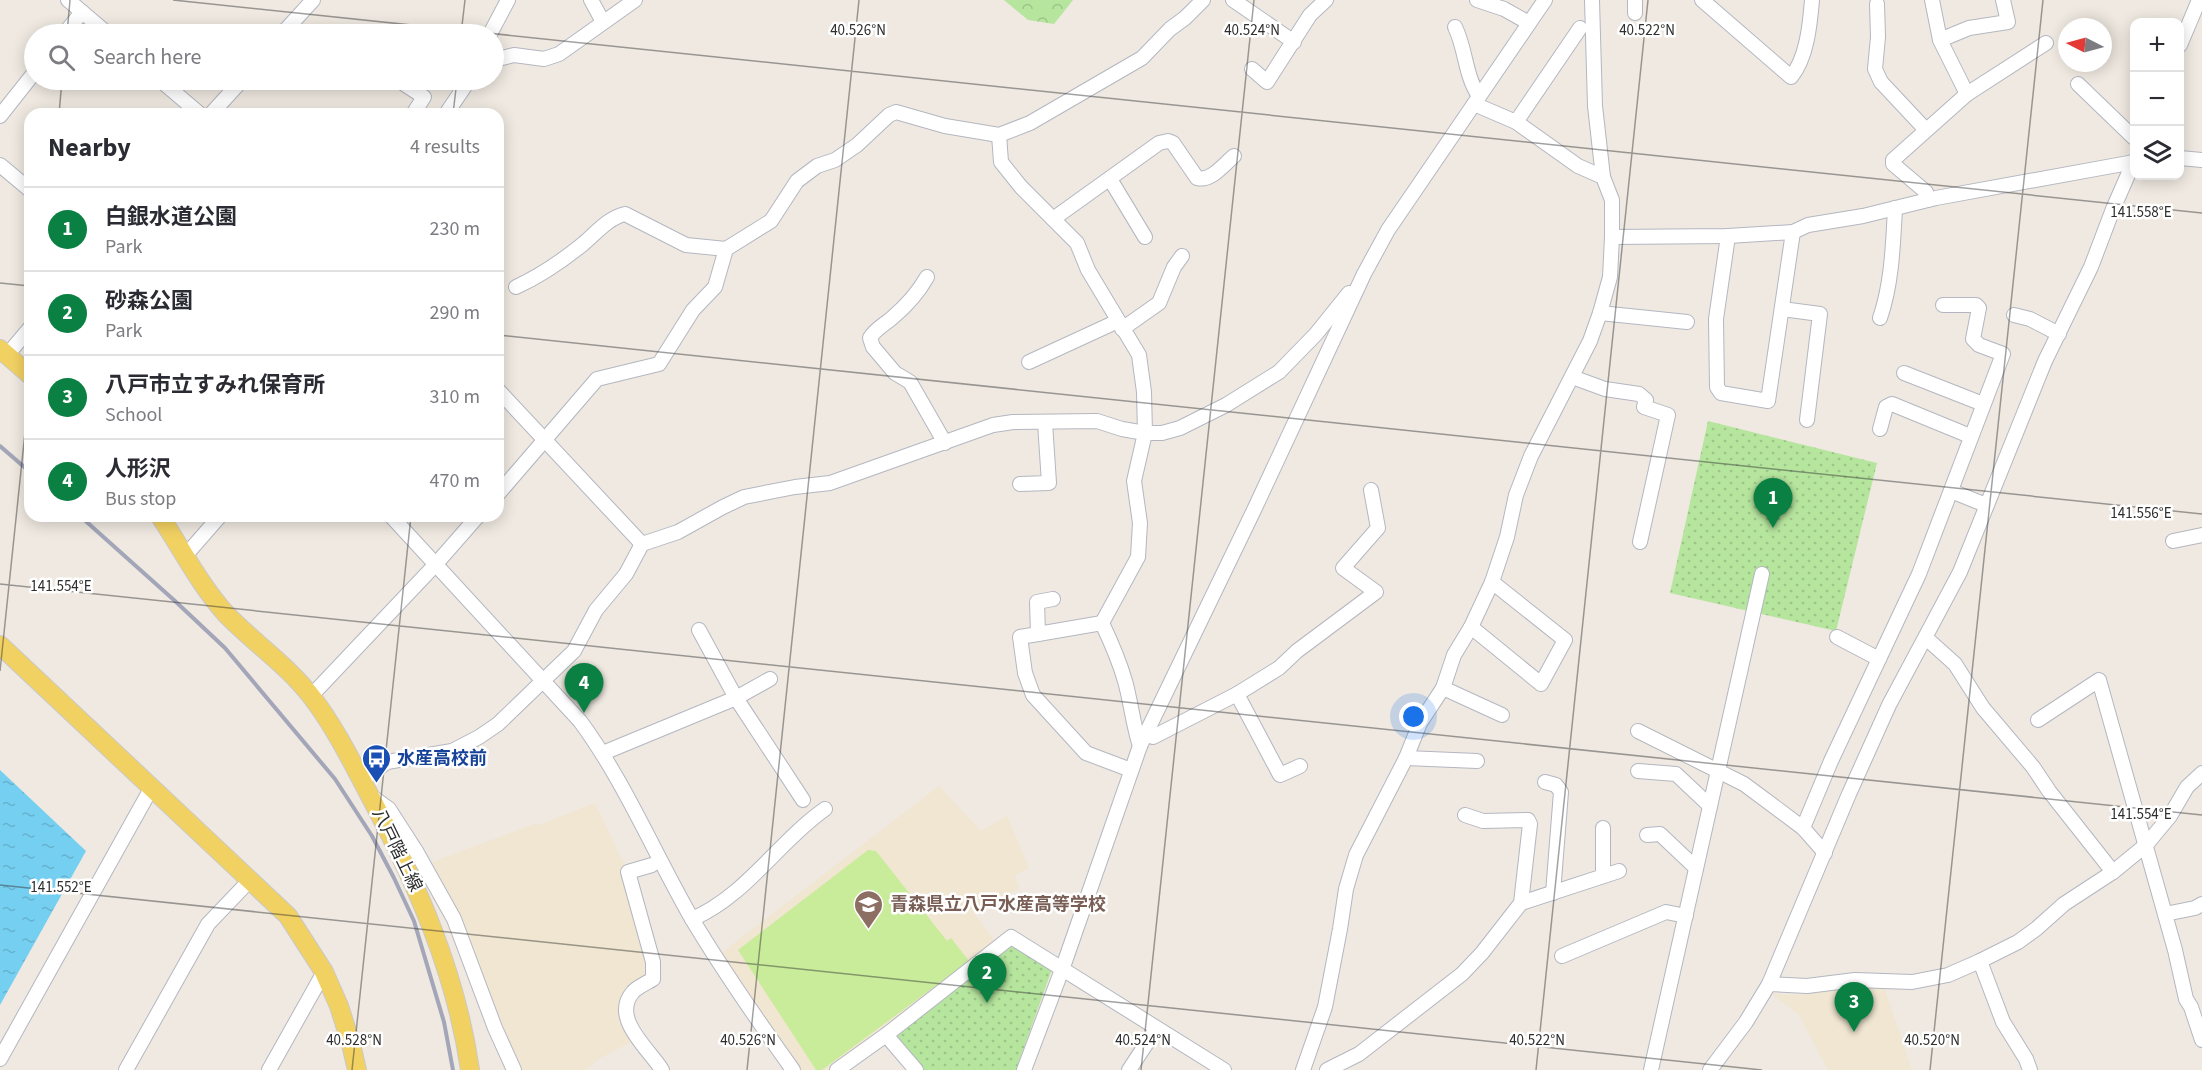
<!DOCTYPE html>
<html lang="en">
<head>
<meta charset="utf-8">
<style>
	body { margin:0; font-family:"Source Sans 3","Noto Sans JP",sans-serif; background:#f7f7f7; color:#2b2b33 }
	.controls { position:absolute; right:18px; top:18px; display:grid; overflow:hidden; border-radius:12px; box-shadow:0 3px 15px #0003 }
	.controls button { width:54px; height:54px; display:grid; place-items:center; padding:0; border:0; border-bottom:2px solid #e1e1e2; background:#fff; color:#2b2b33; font:30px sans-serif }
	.compass { position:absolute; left:2058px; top:18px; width:54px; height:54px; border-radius:50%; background:#fff; box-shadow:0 3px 15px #0003; rotate:276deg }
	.you { position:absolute; left:1414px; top:717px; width:21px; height:21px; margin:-15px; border:4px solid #fff; border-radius:50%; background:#1a73e8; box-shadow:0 0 0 9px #1a73e833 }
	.badge { display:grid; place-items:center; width:39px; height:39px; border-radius:50%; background:#0b8043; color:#fff; font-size:20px; font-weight:700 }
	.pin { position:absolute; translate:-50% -50px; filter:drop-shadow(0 2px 3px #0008) }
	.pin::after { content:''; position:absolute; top:32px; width:21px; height:18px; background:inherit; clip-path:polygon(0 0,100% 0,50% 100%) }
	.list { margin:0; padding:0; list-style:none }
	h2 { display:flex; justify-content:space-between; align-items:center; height:78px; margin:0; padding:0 24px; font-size:26px }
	h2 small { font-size:20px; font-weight:400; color:#7c7c81 }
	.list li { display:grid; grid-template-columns:39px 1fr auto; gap:18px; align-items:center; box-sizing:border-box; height:84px; padding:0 24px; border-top:2px solid #e1e1e2 }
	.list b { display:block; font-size:22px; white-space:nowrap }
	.list p { margin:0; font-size:20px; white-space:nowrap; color:#7c7c81 }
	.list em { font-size:20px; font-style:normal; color:#7c7c81 }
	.icon { flex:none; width:33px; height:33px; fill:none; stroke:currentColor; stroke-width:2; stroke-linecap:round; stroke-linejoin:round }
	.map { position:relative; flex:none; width:2202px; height:1070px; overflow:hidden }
	.search { position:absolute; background:#fff; box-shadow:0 3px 15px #0003; left:24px; top:24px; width:480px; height:66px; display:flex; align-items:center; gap:15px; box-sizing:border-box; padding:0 21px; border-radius:33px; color:#7c7c81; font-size:22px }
	.panel { position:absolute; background:#fff; box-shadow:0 3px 15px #0003; left:24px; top:108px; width:480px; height:414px; border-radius:18px }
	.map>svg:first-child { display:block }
</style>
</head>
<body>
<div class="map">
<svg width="2202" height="1070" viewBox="0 0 2202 1070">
	<defs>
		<pattern id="forest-crowns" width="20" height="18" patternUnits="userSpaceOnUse" patternTransform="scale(1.5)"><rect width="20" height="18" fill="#b6e59e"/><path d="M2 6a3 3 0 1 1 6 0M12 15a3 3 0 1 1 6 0" fill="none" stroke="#9dc588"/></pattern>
		<pattern id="park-dots" width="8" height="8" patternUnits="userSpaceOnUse" patternTransform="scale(1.5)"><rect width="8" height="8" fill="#b6e59e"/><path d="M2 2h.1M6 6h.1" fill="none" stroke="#9dc588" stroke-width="1.8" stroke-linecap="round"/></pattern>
		<pattern id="water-ripples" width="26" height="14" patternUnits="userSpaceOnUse" patternTransform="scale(1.5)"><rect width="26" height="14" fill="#75cff0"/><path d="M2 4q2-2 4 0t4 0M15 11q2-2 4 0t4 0" fill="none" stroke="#66b2ce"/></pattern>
	</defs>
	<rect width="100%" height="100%" fill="#efe9e1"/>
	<g fill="#f0e6d1">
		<path d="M 939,786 L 981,831 L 1007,816 L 1029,868 L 1015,876 L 1019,889 L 973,912 L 999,946 L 837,1070 L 793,1070 L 716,957 Z"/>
		<path d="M 595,803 L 628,872 L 653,979 L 627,1002 L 637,1039 L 600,1058 L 586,1070 L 514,1070 L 424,865 L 534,824 L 539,825 Z"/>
		<path d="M 1879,986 L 1885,990 L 1912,1070 L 1828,1070 L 1799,1015 L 1772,994 L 1800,995 L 1827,990 Z"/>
	</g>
	<path fill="url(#forest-crowns)" d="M 1004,0 L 1073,0 L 1054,24 L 1028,20 Z"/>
	<g fill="url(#park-dots)">
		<path d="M 1708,421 L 1877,463 L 1836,631 L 1670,593 Z"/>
		<path d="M 1014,943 L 1051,966 L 1051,972 L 1016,1070 L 921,1070 L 894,1039 L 894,1034 Z"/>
	</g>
	<path fill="#c9ec9a" d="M 868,850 L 876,851 L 947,941 L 951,938 L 969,961 L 822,1070 L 816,1070 L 738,950 Z"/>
	<path fill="url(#water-ripples)" d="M 0,770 L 86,851 L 0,1005 Z"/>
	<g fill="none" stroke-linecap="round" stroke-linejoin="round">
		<defs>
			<g id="minor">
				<path d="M 68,0 L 108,34"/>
				<path d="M 591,0 L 603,22"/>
				<path d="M 1233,0 L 1294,42"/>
				<path d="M 1477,0 L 1504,9 L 1529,23"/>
				<path d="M 1592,0 L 1595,106 L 1603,177"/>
				<path d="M 1702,0 L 1791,77 C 1807,58 1810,24 1812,0"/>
				<path d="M 1932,0 L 1940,40"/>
				<path d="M 1877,4 L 1878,37 L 1875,69 L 1881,82 L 1926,130"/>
				<path d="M 1635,13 L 1635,0"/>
				<path d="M 1455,27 C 1466,49 1465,76 1479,96"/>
				<path d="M 64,34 L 82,12"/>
				<path d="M 282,34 L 313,0"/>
				<path d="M 490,34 L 508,0"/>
				<path d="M 2180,45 L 2199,0"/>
				<path d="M 494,60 L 514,55 L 544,59 L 559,54 L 635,0"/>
				<path d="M 1252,69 L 1267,82 L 1310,15 L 1326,0"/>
				<path d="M 160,80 L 200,114"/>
				<path d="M 398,80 L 424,97 L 413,114"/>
				<path d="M 2078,84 L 2134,138"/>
				<path d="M 1967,94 L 1940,40 L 1969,28 L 2008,22 L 2003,0"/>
				<path d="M 211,114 L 242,80"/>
				<path d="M 446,114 L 469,80"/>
				<path d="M 0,116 L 34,73"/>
				<path d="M 1516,122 L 1580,28"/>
				<path d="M 999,135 L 1001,162 L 1021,187 L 1077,243 L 1088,270 L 1139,355 L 1144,392 L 1145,433 L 1134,481 L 1140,523 L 1138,557 L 1102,623 C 1111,642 1119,660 1125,681 C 1131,702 1133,725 1140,746"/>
				<path d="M 2180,158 L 2202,160"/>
				<path d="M 0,165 L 30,190"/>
				<path d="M 1110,179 L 1145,237"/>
				<path d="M 1928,200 L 1926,192 L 1893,164 L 1893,160 L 1967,94 L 2046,43"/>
				<path d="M 1053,219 L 1159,143 L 1168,141 L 1173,143 L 1197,178 C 1211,182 1224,164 1234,156"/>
				<path d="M 1728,236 L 1716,319 L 1717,387 L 1721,393 L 1768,401 L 1793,232"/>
				<path d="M 1612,237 L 1728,236 L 1793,232 L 1808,225 L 1863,216 L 1936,198 L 2134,162"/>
				<path d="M 927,277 C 918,293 905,307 892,318 C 884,325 875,329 870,338 L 873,347 L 895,373 L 910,382 L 945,443"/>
				<path d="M 516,287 C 540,276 562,261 583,244 C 596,233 608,218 625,214 L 686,245 L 726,249"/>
				<path d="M 1782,309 L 1820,314 L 1807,420"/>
				<path d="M 1600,313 L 1687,322"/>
				<path d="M 2014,315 L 2030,319 L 2059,334"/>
				<path d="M 1880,318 C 1892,283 1893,245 1895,208"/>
				<path d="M 1122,329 L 1159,303 L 1174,267 L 1182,256"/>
				<path d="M 7,355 L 30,328"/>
				<path d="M 1029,362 L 1118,321"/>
				<path d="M 1904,373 L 1983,404"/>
				<path d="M 1572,377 L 1605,389 L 1639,394 L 1646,400 L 1644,407 L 1668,415 L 1640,542"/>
				<path d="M 498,390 L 642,544"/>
				<path d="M 1880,429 L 1886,407 L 1892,404 L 1970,436"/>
				<path d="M 1020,484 L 1049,483 L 1045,423"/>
				<path d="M 1951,491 L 1986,505"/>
				<path d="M 498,494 L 597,379 L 659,364 L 693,310 L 715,287 L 726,249 L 771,221 L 797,181 L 817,166 L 835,160 L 857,145 L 889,115 L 896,112 L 945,126 L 999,135 L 1030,123 L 1142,58 L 1170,29 L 1185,18 L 1203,0"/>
				<path d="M 391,516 L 580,721 C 625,782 654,853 692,919 C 723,971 758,1021 793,1070"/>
				<path d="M 2173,541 L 2202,535"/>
				<path d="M 185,556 L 220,516"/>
				<path d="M 1053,599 L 1037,602 L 1038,634 L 1020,637 L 1025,673 L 1033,695 L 1086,753 L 1131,770"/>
				<path d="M 1471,627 L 1541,684 L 1565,640 L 1492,582"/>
				<path d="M 699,630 L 736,698 L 803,800"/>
				<path d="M 1038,634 L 1102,623"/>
				<path d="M 1837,637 L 1879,659"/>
				<path d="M 1926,638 L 1955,664 L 1983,708 L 2033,767 L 2049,791 L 2113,872"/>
				<path d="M 1443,688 L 1502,715"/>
				<path d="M 1237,694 L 1280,775 L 1300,766"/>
				<path d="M 311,696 L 436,564 L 478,516"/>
				<path d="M 2038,720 L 2099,680 L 2175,950 L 2186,999 L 2191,1007 L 2202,1040"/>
				<path d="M 1638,731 L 1744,784 L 1803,828 L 1825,853"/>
				<path d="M 1145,734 L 1153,737 L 1237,694 L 1279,668 L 1297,651 L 1376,592 L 1343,568 L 1378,528 L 1371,490"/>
				<path d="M 603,753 L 736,698 L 770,679"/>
				<path d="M 1406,758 L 1477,761"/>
				<path d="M 1638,771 L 1676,774 L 1710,806"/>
				<path d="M 362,780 L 387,762 L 452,751 L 479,737 L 498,724 L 574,651 L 596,610 L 626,574 L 642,544 L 678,532 L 723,507 L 744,497 L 795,487 L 830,483 L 993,425 L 1013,422 L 1097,421 L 1122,429 L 1145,433 L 1162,433 L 1180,428 L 1226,405 L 1279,372 L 1316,334 L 1349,293"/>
				<path d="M 1545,782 L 1556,785 L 1561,792 L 1553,893"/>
				<path d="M 371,796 L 389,809 L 416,851 L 454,919 L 495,1028 L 514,1070"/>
				<path d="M 1465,815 L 1483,821 L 1528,820 L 1530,824 L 1521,903"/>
				<path d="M 1603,828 L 1603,876"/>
				<path d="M 1803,828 L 1831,761 L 1919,574 L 2003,354 L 1979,345 L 1973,339 L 1979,308 L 1976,305 L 1943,305"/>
				<path d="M 1647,835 L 1660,834 L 1696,868"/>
				<path d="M 652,865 L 628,872 L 653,962 L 653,979 C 647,983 637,987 633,992 C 610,1018 650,1050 662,1070"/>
				<path d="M 2165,914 L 2195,908 L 2202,904"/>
				<path d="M 692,919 C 746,896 779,841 825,809"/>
				<path d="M 1562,956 L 1666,912 L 1686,916"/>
				<path d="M 1980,961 L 2003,1022 L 2026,1059 L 2030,1070"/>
				<path d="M 1769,984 L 1807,986 L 1855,980 L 1912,982 L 1948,975 L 1980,961 L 2018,942 L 2036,929 L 2064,904 L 2113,872 L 2146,845 L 2170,816 L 2187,787 L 2202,773"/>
				<path d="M 886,1035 L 916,1070"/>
				<path d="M 0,1059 L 152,787"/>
				<path d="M 126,1070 L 208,924 L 251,879"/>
				<path d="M 269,1070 L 324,972"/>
				<path d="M 837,1070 L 886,1035 L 1011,937 L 1224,1070"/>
				<path d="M 1024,1070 L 1063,967 L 1140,746 L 1254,510 L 1364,274 L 1388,230 L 1545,0"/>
				<path d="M 1129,1070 L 1156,1029"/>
				<path d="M 1303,1070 L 1325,1007 L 1340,929 L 1346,889 L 1356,855 L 1406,758 L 1420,723 L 1443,688 L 1454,655 L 1471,627 L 1492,582 L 1507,537 L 1516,495 L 1531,456 L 1590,341 L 1600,313 L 1610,277 L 1612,237 L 1612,200 L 1603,177 L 1578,166 L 1516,122 L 1474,104"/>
				<path d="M 1327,1070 L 1359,1054 L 1462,974 L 1482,953 L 1521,903 L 1619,871"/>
				<path d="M 1651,1070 L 1762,574"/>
				<path d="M 1710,1070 L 1746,1022 L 1769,984 L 1849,794 L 1889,705 L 1960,572 L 2045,361 L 2091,267 L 2113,209 L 2134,161"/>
			</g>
			<g id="major">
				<path d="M 0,349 L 30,375"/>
				<path d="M 160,516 C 181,548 200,585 226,614 C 253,642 287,665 311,696 C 335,727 353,764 371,798 C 417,884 456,972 470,1070"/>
				<path d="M 0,645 L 288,916 L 324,972 L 339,1006 L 351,1044 L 357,1070"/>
			</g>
		</defs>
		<use href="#minor" stroke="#b4b7c1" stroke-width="16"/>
		<use href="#major" stroke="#c9c9c9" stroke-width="20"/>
		<use href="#minor" stroke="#fff" stroke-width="14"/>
		<use href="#major" stroke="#f2d163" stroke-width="18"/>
		<g stroke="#a3a6b8" stroke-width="4">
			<path d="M 0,446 L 30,472"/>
			<path d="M 80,516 L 175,601 L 225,648 L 335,779 L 372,836 L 394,878 L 414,921 L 444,1022 L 453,1070"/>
		</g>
	</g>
	<path fill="none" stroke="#2e2e2e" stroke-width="1.5" stroke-opacity="0.45" d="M 173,0 L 2202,213M 67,34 L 70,0M 461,34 L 465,0M 59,114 L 62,80M 453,114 L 457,80M 0,283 L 30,286M 498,335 L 2202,514M 0,584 L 2202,815M 0,671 L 30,385M 0,885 L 1762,1070M 352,1070 L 411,516M 747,1070 L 859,0M 1141,1070 L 1254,0M 1536,1070 L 1648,0M 1930,1070 L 2043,0"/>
	<defs>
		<symbol id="bus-pin" viewBox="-11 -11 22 30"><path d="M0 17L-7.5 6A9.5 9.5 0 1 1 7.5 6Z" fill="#1a4fb4" stroke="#fff"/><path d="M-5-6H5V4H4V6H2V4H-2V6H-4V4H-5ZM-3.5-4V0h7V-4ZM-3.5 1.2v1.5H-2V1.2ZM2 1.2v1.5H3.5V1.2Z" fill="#fff"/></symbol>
		<symbol id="school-pin" viewBox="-11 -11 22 30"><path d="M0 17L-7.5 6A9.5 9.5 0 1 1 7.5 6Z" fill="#8d6e63" stroke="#fff"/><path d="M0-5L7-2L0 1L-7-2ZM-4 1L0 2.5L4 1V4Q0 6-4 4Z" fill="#fff"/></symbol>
	</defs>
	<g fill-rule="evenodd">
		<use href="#bus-pin" x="360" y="742" width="33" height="45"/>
		<use href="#school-pin" x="852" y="888" width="33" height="45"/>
	</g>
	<g text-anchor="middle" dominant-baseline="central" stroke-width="5" stroke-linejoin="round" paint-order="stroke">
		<g font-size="18" font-weight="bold" fill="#164399" stroke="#fff" text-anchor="start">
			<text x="397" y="758">水産高校前</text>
		</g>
		<g font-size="18" fill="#2e2e2e" stroke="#fff">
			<text transform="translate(397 850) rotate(64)">八戸階上線</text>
		</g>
		<g font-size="18" font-weight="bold" fill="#785e54" stroke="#fff" text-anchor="start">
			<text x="890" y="904">青森県立八戸水産高等学校</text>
		</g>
	</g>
	<g font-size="15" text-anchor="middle" fill="#2e2e2e" stroke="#fff" stroke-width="5" stroke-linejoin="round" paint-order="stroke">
		<text x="858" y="35">40.526°N</text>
		<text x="1252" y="35">40.524°N</text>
		<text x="1647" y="35">40.522°N</text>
		<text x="2141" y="217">141.558°E</text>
		<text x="2141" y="518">141.556°E</text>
		<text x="61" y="591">141.554°E</text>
		<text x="2141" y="819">141.554°E</text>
		<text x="61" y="892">141.552°E</text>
		<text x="354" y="1045">40.528°N</text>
		<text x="748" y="1045">40.526°N</text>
		<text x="1143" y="1045">40.524°N</text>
		<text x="1537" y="1045">40.522°N</text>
		<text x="1932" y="1045">40.520°N</text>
	</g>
</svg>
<div class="controls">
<button>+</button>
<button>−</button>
<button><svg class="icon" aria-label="layers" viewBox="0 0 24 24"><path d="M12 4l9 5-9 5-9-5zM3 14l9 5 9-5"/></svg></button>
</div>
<svg class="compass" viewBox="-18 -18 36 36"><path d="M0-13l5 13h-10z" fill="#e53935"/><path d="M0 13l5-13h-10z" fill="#7c7c81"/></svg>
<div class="you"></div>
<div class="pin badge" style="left:1773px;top:528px">1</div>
<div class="pin badge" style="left:987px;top:1003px">2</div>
<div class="pin badge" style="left:1854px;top:1032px">3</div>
<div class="pin badge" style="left:584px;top:713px">4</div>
<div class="search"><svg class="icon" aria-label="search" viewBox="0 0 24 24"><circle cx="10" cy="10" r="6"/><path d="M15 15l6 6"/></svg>Search here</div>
<section class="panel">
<h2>Nearby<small>4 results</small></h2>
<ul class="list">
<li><span class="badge">1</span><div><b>白銀水道公園</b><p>Park</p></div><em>230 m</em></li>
<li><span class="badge">2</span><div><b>砂森公園</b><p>Park</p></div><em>290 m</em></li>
<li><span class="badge">3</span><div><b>八戸市立すみれ保育所</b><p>School</p></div><em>310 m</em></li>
<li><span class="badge">4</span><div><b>人形沢</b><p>Bus stop</p></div><em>470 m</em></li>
</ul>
</section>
</div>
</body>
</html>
